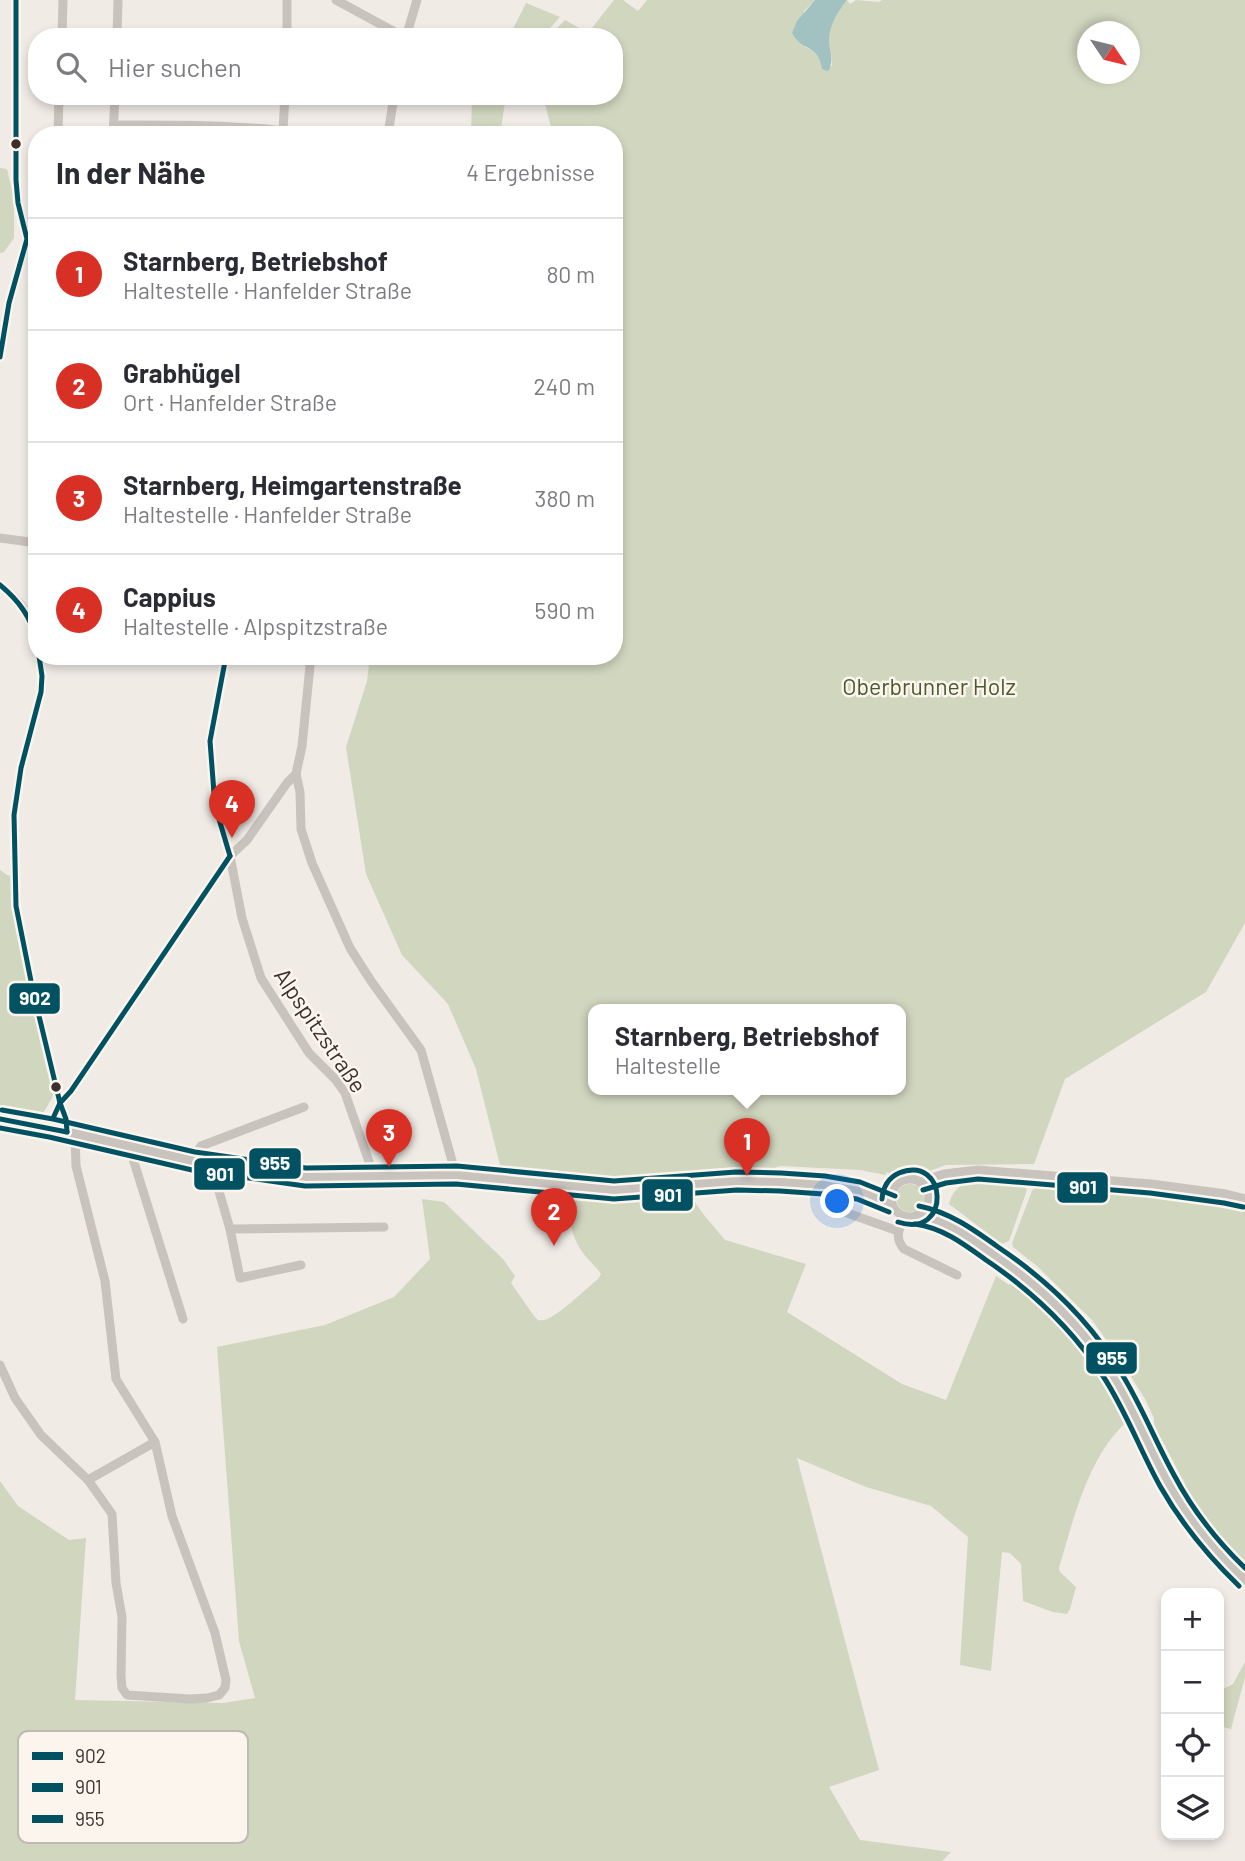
<!DOCTYPE html>
<html lang="de">
<head>
<meta charset="utf-8">
<style>
	body { margin:0; font-family:Barlow,sans-serif; background:#f2f2f3; color:#2b2b33 }
	.controls { position:absolute; right:21px; bottom:21px; display:grid; overflow:hidden; border-radius:14px; box-shadow:0 4px 10px #0003 }
	.controls button { width:63px; height:63px; display:grid; place-items:center; padding:0; border:0; border-bottom:2px solid #e1e1e2; background:#fff; color:#2b2b33; font:35px sans-serif }
	.compass { position:absolute; left:1077px; top:21px; width:63px; height:63px; border-radius:50%; background:#fff; box-shadow:0 4px 10px #0003; rotate:125deg }
	.you { position:absolute; left:838px; top:1202px; width:24px; height:24px; margin:-18px; border:5px solid #fff; border-radius:50%; background:#1a73e8; box-shadow:0 0 0 10px #1a73e833 }
	.badge { display:grid; place-items:center; width:46px; height:46px; border-radius:50%; background:#d93025; color:#fff; font-size:23px; font-weight:700 }
	.pin { position:absolute; translate:-50% -58px; filter:drop-shadow(0 2px 4px #0008) }
	.pin::after { content:''; position:absolute; top:37px; width:24px; height:21px; background:inherit; clip-path:polygon(0 0,100% 0,50% 100%) }
	.popup { position:absolute; left:588px; top:1004px; width:318px; height:91px; box-sizing:border-box; display:grid; place-content:center; border-radius:14px; background:#fff; filter:drop-shadow(0 2px 5px #0005); font-size:23px; white-space:nowrap; color:#7c7c81 }
	.popup b { font-size:26px; color:#2b2b33 }
	.popup::after { content:''; position:absolute; left:50%; top:100%; margin-left:-14px; border:14px solid transparent; border-top-color:#fff }
	.list { margin:0; padding:0; list-style:none }
	h2 { display:flex; justify-content:space-between; align-items:center; height:91px; margin:0; padding:0 28px; font-size:30px }
	h2 small { font-size:23px; font-weight:400; color:#7c7c81 }
	.list li { display:grid; grid-template-columns:46px 1fr auto; gap:21px; align-items:center; box-sizing:border-box; height:112px; padding:0 28px; border-top:2px solid #e1e1e2 }
	.list b { display:block; font-size:26px; white-space:nowrap }
	.list p { margin:0; font-size:23px; white-space:nowrap; color:#7c7c81 }
	.list em { font-size:23px; font-style:normal; color:#7c7c81 }
	.icon { flex:none; width:38px; height:38px; fill:none; stroke:currentColor; stroke-width:2; stroke-linecap:round; stroke-linejoin:round }
	.map { position:relative; flex:none; width:1245px; height:1861px; overflow:hidden }
	.search { position:absolute; background:#fff; box-shadow:0 4px 10px #0003; left:28px; top:28px; width:595px; height:77px; display:flex; align-items:center; gap:18px; box-sizing:border-box; padding:0 24px; border-radius:28px; color:#7c7c81; font-size:26px }
	.panel { position:absolute; background:#fff; box-shadow:0 4px 10px #0003; left:28px; top:126px; width:595px; height:539px; border-radius:28px }
	.map>svg:first-child { display:block }
</style>
</head>
<body>
<div class="map">
<svg width="1245" height="1861" viewBox="0 0 1245 1861">
	<rect width="100%" height="100%" fill="#f0ebe5"/>
	<g fill="#d1d6bf" fill-rule="evenodd">
		<path d="M 614,0 L 623,0 L 638,11 L 647,0 L 815,0 L 804,11 L 805,47 C 817,52 820,57 822,69 L 832,66 C 833,58 830,51 829,43 C 828,26 837,13 847,0 L 850,4 L 856,0 L 879,2 L 882,0 L 1245,0 L 1245,923 L 1206,992 L 1065,1079 L 1034,1164 L 946,1165 L 924,1173 L 901,1169 L 892,1175 L 886,1172 L 886,1175 L 860,1170 L 781,1166 L 759,1172 L 607,1179 L 501,1169 L 476,1069 L 448,1004 L 402,955 L 366,874 L 346,747 L 367,681 L 370,656 L 614,656 L 614,135 L 553,135 L 543,96 L 614,96 L 614,37 L 548,37 L 565,20 L 588,33 ZM 1088,32 L 1130,32 L 1130,74 L 1088,74 ZM 593,1010 L 901,1010 L 901,1090 L 593,1090 Z"/>
		<path d="M 526,3 L 560,17 L 542,37 L 509,37 Z"/>
		<path d="M 472,96 L 506,96 L 500,135 L 471,135 Z"/>
		<path d="M 0,168 L 7,169 L 14,199 L 14,238 L 4,252 L 0,253 Z"/>
		<path d="M 0,870 L 7,875 L 16,877 L 16,885 L 57,1089 L 45,1110 L 38,1119 L 22,1113 L 0,1111 Z"/>
		<path d="M 1038,1181 L 1179,1193 L 1222,1200 L 1245,1209 L 1245,1574 L 1215,1540 L 1181,1494 L 1185,1489 L 1185,1484 L 1154,1425 L 1154,1418 L 1145,1399 L 1118,1356 L 1092,1320 L 1037,1266 L 1013,1247 L 1012,1243 L 1032,1191 Z"/>
		<path d="M 967,1183 L 984,1183 L 1025,1187 L 1027,1190 L 1009,1241 L 1002,1244 L 949,1204 C 952,1193 956,1188 967,1183 Z"/>
		<circle cx="910" cy="1198" r="14"/>
		<path d="M 687,1191 L 704,1215 L 725,1240 L 806,1264 L 787,1312 L 902,1384 L 946,1400 L 996,1276 L 1009,1285 L 1019,1278 C 1069,1318 1100,1363 1131,1418 C 1089,1452 1074,1518 1059,1568 L 1060,1572 L 1076,1587 L 1070,1609 L 1067,1614 L 1053,1612 L 1023,1601 L 1021,1564 L 1010,1553 L 1002,1552 L 991,1671 L 960,1665 L 968,1537 L 931,1506 L 866,1487 L 797,1458 L 879,1770 L 829,1787 L 860,1840 L 951,1852 L 942,1861 L 0,1861 L 0,1481 L 18,1506 L 69,1540 L 86,1538 L 75,1700 L 223,1703 L 255,1698 L 239,1641 L 217,1347 L 325,1325 L 394,1297 L 430,1259 L 422,1199 L 444,1202 L 503,1259 L 515,1276 L 511,1283 L 534,1316 C 538,1320 537,1321 544,1320 C 556,1318 587,1288 598,1279 L 601,1274 C 596,1266 588,1260 583,1253 C 571,1237 566,1211 569,1192 L 616,1196 Z"/>
		<path d="M 1245,1662 L 1245,1677 L 1231,1729 L 1219,1726 L 1219,1691 L 1233,1684 Z"/>
	</g>
	<g fill="#a1c2c1">
		<path d="M 815,0 L 847,0 C 837,13 829,25 829,42 C 830,53 834,59 829,70 L 827,71 L 822,69 C 818,43 803,53 792,33 L 797,21 Z"/>
		<path d="M 91,1764 L 102,1767 L 104,1776 L 101,1789 L 86,1782 L 80,1788 L 74,1785 L 72,1777 L 78,1768 Z"/>
	</g>
	<g fill="none" stroke-linecap="round" stroke-linejoin="round">
		<g stroke="#c9c3be" stroke-width="9">
			<path d="M 336,0 L 404,37"/>
			<path d="M 62,37 L 63,0"/>
			<path d="M 117,37 L 118,0"/>
			<path d="M 287,37 L 287,0"/>
			<path d="M 406,37 L 417,0"/>
			<path d="M 114,125 C 179,125 246,124 312,135"/>
			<path d="M 283,130 L 285,96"/>
			<path d="M 58,135 L 59,96"/>
			<path d="M 113,135 L 115,96"/>
			<path d="M 388,135 L 394,96"/>
			<path d="M 27,239 L 37,254"/>
			<path d="M 0,357 L 9,303 L 27,239 L 18,203 L 16,180 L 16,0"/>
			<path d="M 0,538 L 37,543"/>
			<path d="M 0,585 C 23,604 29,611 37,641"/>
			<path d="M 39,656 L 42,676 L 41,692 L 21,768 L 14,815 L 16,906 L 33,991 L 60,1103 L 66,1119 L 67,1132"/>
			<path d="M 226,656 L 210,741 L 214,793 L 219,819 L 230,856 L 242,918 L 261,978 L 309,1053 L 335,1079 L 345,1093 L 374,1176"/>
			<path d="M 311,656 L 302,746 L 296,774 L 300,792 L 301,829 L 312,863 L 350,948 L 371,981 L 421,1050 L 456,1175"/>
			<path d="M 0,1119 L 51,1128 L 193,1161 L 276,1174 L 306,1177 L 456,1175 L 614,1190 L 737,1181 L 780,1182 L 824,1185 L 859,1191 L 892,1204"/>
			<path d="M 51,1128 L 60,1103 L 71,1091 L 230,856 L 247,840 L 287,783 L 296,774"/>
			<path d="M 129,1146 L 183,1319"/>
			<path d="M 193,1161 L 196,1153 L 201,1146 L 304,1107"/>
			<path d="M 211,1164 L 230,1229 L 384,1227"/>
			<circle cx="910" cy="1198" r="19"/>
			<path d="M 920,1182 L 944,1174 L 978,1170 L 1151,1184 L 1226,1194 L 1245,1199"/>
			<path d="M 864,1191 L 894,1188"/>
			<path d="M 929,1194 L 939,1184 L 954,1174"/>
			<path d="M 929,1199 L 946,1222"/>
			<path d="M 833,1208 L 898,1231"/>
			<path d="M 917,1215 C 944,1218 966,1235 988,1250 C 1037,1282 1081,1325 1112,1374 C 1133,1408 1148,1444 1166,1479 C 1186,1516 1215,1552 1245,1580"/>
			<path d="M 905,1216 C 899,1229 894,1237 904,1249 L 957,1275"/>
			<path d="M 230,1229 L 240,1278 L 301,1265"/>
			<path d="M 0,1365 L 15,1398 L 41,1435 L 88,1480 L 112,1514 L 116,1583 L 122,1617 L 121,1676 L 122,1688 L 127,1695 L 190,1699 L 207,1698 L 219,1695 L 225,1688 L 226,1680 L 215,1633 L 172,1516 L 155,1442 L 116,1379 L 105,1281 L 76,1166 L 75,1134"/>
			<path d="M 88,1480 L 155,1442"/>
		</g>
		<defs>
			<g id="bus-1">
				<path d="M 0,357 L 9,303 L 27,239 L 18,203 L 16,180 L 16,0"/>
				<path d="M 0,585 C 19,601 30,616 37,640"/>
				<path d="M 39,656 L 42,676 L 41,692 L 21,768 L 14,815 L 16,906 L 33,991 L 60,1103 L 66,1119 L 67,1132"/>
				<path d="M 226,656 L 210,741 L 214,793 L 219,819 L 230,856"/>
				<path d="M 54,1116 L 60,1103 L 71,1091 L 230,856"/>
				<path d="M 0,1119 L 67,1132"/>
			</g>
			<g id="bus-2">
				<path d="M 0,1128 L 49,1137 L 192,1170 L 305,1186 L 456,1184 L 614,1199 L 737,1190 L 780,1191 L 823,1194 L 857,1199 L 889,1212"/>
				<path d="M 923,1190 L 946,1183 L 978,1179 L 1150,1193 L 1224,1203 L 1243,1207"/>
				<path d="M 915,1224 C 943,1228 964,1244 986,1260 C 1032,1291 1072,1329 1103,1376 C 1126,1411 1140,1450 1160,1486 C 1181,1523 1208,1556 1239,1586"/>
			</g>
			<g id="bus-3">
				<path d="M 2,1110 L 53,1119 L 195,1152 L 306,1168 L 457,1166 L 614,1181 L 736,1172 L 781,1173 L 825,1176 L 860,1182 L 895,1196"/>
				<path d="M 882,1199 C 883,1187 888,1178 899,1173 C 948,1153 952,1240 898,1222"/>
				<path d="M 919,1206 C 949,1212 973,1229 998,1247 C 1047,1280 1090,1321 1120,1371 C 1141,1404 1155,1441 1174,1475 C 1192,1509 1217,1541 1245,1568"/>
			</g>
		</defs>
		<use href="#bus-1" stroke="#fbf5ee" stroke-width="10"/>
		<use href="#bus-2" stroke="#fbf5ee" stroke-width="10"/>
		<use href="#bus-3" stroke="#fbf5ee" stroke-width="10"/>
		<use href="#bus-1" stroke="#005262" stroke-width="5"/>
		<use href="#bus-2" stroke="#005262" stroke-width="5"/>
		<use href="#bus-3" stroke="#005262" stroke-width="5"/>
	</g>
	<g fill="#3b302b" stroke="#fbf5ee" stroke-width="2.5">
		<circle cx="16" cy="144" r="6"/>
		<circle cx="56" cy="1087" r="6"/>
	</g>
	<g text-anchor="middle" dominant-baseline="central" stroke-width="5" stroke-linejoin="round" paint-order="stroke">
		<g font-size="23" fill="#4a5a2e" stroke="#fbf5ee">
			<text x="929" y="686">Oberbrunner Holz</text>
		</g>
		<g font-size="23" fill="#3b302b" stroke="#fbf5ee">
			<text transform="translate(321 1030) rotate(56)">Alpspitzstraße</text>
		</g>
	</g>
	<rect x="18" y="1731" width="230" height="112" rx="10" fill="#fbf5ee" stroke="#c1bab4" stroke-width="2"/>
	<rect x="32" y="1752" width="31" height="8" fill="#005262"/>
	<rect x="32" y="1783" width="31" height="9" fill="#005262"/>
	<rect x="32" y="1815" width="31" height="8" fill="#005262"/>
	<g font-size="19" fill="#3b302b">
		<text x="75" y="1763">902</text>
		<text x="75" y="1794">901</text>
		<text x="75" y="1826">955</text>
	</g>
	<g stroke="#fbf5ee" stroke-width="2.5">
		<rect x="8" y="982" width="53" height="33" rx="7" fill="#005262"/>
		<rect x="248" y="1147" width="54" height="33" rx="7" fill="#005262"/>
		<rect x="193" y="1157" width="53" height="34" rx="7" fill="#005262"/>
		<rect x="1056" y="1171" width="53" height="33" rx="7" fill="#005262"/>
		<rect x="641" y="1178" width="53" height="34" rx="7" fill="#005262"/>
		<rect x="1085" y="1341" width="53" height="34" rx="7" fill="#005262"/>
	</g>
	<g font-size="19" text-anchor="middle" font-weight="bold" fill="#fff">
		<text x="35" y="1005">902</text>
		<text x="275" y="1170">955</text>
		<text x="220" y="1181">901</text>
		<text x="1083" y="1194">901</text>
		<text x="668" y="1202">901</text>
		<text x="1112" y="1365">955</text>
	</g>
</svg>
<div class="controls">
<button>+</button>
<button>−</button>
<button><svg class="icon" aria-label="locate" viewBox="0 0 24 24"><circle cx="12" cy="12" r="6"/><path d="M12 2v4M12 18v4M2 12h4M18 12h4"/></svg></button>
<button><svg class="icon" aria-label="layers" viewBox="0 0 24 24"><path d="M12 4l9 5-9 5-9-5zM3 14l9 5 9-5"/></svg></button>
</div>
<svg class="compass" viewBox="-18 -18 36 36"><path d="M0-13l5 13h-10z" fill="#e53935"/><path d="M0 13l5-13h-10z" fill="#7c7c81"/></svg>
<div class="you"></div>
<div class="pin badge" style="left:747px;top:1176px">1</div>
<div class="popup"><b>Starnberg, Betriebshof</b>Haltestelle</div>
<div class="pin badge" style="left:554px;top:1246px">2</div>
<div class="pin badge" style="left:389px;top:1167px">3</div>
<div class="pin badge" style="left:232px;top:838px">4</div>
<div class="search"><svg class="icon" aria-label="search" viewBox="0 0 24 24"><circle cx="10" cy="10" r="6"/><path d="M15 15l6 6"/></svg>Hier suchen</div>
<section class="panel">
<h2>In der Nähe<small>4 Ergebnisse</small></h2>
<ul class="list">
<li><span class="badge">1</span><div><b>Starnberg, Betriebshof</b><p>Haltestelle · Hanfelder Straße</p></div><em>80 m</em></li>
<li><span class="badge">2</span><div><b>Grabhügel</b><p>Ort · Hanfelder Straße</p></div><em>240 m</em></li>
<li><span class="badge">3</span><div><b>Starnberg, Heimgartenstraße</b><p>Haltestelle · Hanfelder Straße</p></div><em>380 m</em></li>
<li><span class="badge">4</span><div><b>Cappius</b><p>Haltestelle · Alpspitzstraße</p></div><em>590 m</em></li>
</ul>
</section>
</div>
</body>
</html>
